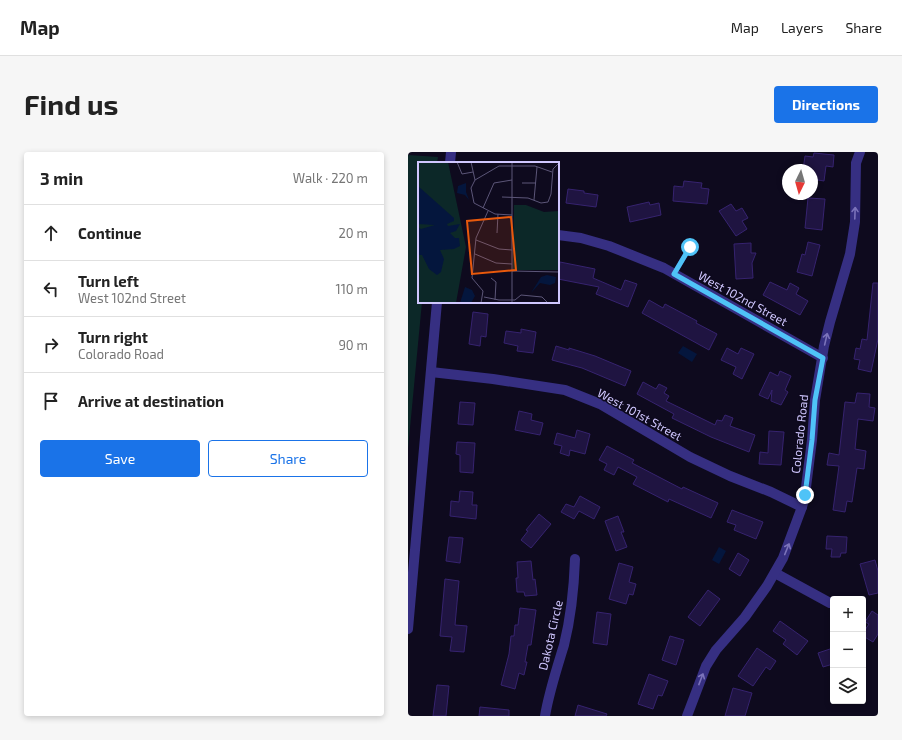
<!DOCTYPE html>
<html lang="en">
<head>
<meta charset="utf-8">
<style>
	body { margin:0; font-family:"Exo 2",sans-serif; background:#f6f6f6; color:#222 }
	.controls { position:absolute; right:12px; bottom:12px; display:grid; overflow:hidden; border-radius:4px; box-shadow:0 2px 6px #0003 }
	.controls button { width:36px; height:36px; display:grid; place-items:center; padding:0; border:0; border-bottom:1px solid #e0e0e0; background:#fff; color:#222; font:20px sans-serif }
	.compass { position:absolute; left:374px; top:12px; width:36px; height:36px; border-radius:50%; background:#fff; box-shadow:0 2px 6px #0003; rotate:185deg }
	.stop { position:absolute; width:12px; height:12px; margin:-9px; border:3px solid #4fc3f7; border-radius:50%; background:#fff }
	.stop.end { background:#4fc3f7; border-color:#fff; box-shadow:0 1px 4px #0008 }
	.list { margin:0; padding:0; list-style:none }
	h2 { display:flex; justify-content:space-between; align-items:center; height:52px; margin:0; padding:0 16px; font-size:17px }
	h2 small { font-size:13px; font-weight:400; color:#767676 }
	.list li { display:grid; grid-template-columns:26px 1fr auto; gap:12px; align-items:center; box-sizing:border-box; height:56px; padding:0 16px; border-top:1px solid #e0e0e0 }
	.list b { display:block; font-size:15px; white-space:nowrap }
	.list p { margin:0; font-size:13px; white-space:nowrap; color:#767676 }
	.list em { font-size:13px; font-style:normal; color:#767676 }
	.actions { display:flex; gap:8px; padding:12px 16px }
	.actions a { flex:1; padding:9px 0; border:1px solid #1a73e8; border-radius:4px; text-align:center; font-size:14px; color:#1a73e8 }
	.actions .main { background:#1a73e8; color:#fff }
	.icon { flex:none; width:22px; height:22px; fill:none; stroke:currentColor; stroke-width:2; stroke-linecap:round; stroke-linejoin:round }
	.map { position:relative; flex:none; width:470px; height:564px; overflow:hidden; border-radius:4px }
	header { display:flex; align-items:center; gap:24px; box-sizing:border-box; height:56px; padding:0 20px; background:#fff; border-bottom:1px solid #e0e0e0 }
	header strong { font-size:19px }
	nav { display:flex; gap:22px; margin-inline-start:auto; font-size:14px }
	.intro { display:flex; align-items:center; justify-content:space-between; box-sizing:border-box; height:96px; padding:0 24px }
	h1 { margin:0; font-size:28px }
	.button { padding:10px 18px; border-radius:4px; background:#1a73e8; color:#fff; font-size:14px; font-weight:700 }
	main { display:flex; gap:24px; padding:0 24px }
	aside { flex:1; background:#fff; border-radius:4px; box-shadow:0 2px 6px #0003 }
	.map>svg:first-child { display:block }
</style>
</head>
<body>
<header>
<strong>Map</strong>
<nav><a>Map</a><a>Layers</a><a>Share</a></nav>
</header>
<div class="intro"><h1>Find us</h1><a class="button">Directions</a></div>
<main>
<aside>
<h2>3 min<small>Walk · 220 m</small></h2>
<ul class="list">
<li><svg class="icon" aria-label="ahead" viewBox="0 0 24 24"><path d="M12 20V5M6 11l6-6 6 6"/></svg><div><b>Continue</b></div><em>20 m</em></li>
<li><svg class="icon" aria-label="left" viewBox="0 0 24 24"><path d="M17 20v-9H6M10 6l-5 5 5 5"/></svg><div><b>Turn left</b><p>West 102nd Street</p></div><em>110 m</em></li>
<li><svg class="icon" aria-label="right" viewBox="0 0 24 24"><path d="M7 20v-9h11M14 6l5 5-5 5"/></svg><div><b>Turn right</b><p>Colorado Road</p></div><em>90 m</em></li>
<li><svg class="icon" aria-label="arrive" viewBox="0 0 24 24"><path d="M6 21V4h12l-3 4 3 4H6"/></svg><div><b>Arrive at destination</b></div></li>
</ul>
<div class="actions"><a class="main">Save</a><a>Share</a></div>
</aside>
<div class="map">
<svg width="470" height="564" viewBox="0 0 470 564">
	<rect width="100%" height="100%" fill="#0e0a1e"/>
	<path fill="#0c2828" d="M 0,3 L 30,5 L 29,11 L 11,11 L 11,150 L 14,150 L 0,297 Z"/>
	<g fill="#04163d">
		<path d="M 275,194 L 289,202 L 284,210 L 270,201 Z"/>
		<path d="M 311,395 L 318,399 L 311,412 L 304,408 Z"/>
	</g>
	<g fill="#1f1441" stroke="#36236f">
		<path d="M 406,1 L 426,3 L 425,15 L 418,14 L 416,29 L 404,27 L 404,18 L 395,18 L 397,4 L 405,5 Z"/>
		<path d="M 276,29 L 294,31 L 293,36 L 301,37 L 299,52 L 265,49 L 266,34 L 275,35 Z"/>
		<path d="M 160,37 L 176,39 L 176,41 L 190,43 L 188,55 L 158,51 Z"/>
		<path d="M 400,46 L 417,47 L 414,78 L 397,76 Z"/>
		<path d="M 241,50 L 242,53 L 251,51 L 253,63 L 222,70 L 219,55 Z"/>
		<path d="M 323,52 L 328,59 L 334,56 L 340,66 L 334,69 L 339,77 L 328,84 L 311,59 Z"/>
		<path d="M 400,90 L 412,93 L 404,124 L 389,120 L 394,102 L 397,103 Z"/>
		<path d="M 343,91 L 343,101 L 348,101 L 344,111 L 345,126 L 328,127 L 326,92 Z"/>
		<path d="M 152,110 L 187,117 L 185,126 L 213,138 L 217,128 L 229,132 L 220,155 L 188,142 L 191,135 L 150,127 Z"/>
		<path d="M 362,130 L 379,138 L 382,131 L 391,136 L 388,142 L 400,149 L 392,163 L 355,143 Z"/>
		<path d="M 465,131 L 470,131 L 470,187 L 463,220 L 450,217 L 452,208 L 446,207 L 448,196 L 452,197 L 454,187 L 459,188 Z"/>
		<path d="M 241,148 L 255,156 L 257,152 L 289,169 L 288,171 L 309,182 L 301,198 L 234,161 Z"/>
		<path d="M 65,160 L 80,162 L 78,185 L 73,184 L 72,194 L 61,192 Z"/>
		<path d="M 113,177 L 128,180 L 125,201 L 109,199 L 110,194 L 96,191 L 98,179 L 113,181 Z"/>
		<path d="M 148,194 L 161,198 L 161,196 L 187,204 L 223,219 L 217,234 L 174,216 L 144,208 Z"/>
		<path d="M 319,196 L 330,202 L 333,196 L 346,202 L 334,227 L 325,222 L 328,215 L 313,208 Z"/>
		<path d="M 372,219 L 383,224 L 377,238 L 380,240 L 373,253 L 363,249 L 364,238 L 360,247 L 351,243 L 362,220 L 370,224 Z"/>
		<path d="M 235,230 L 248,237 L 251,232 L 259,236 L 256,241 L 261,244 L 258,249 L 307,273 L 309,268 L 314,269 L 317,263 L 325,266 L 322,274 L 347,283 L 341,300 L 303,285 L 264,266 L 266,262 L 229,242 Z"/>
		<path d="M 449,241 L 462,242 L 461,255 L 467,256 L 465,269 L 450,267 L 447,297 L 458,299 L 456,317 L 449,316 L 444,350 L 439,349 L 437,360 L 425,358 L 431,314 L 419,313 L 421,301 L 431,303 L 437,250 L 447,251 Z"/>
		<path d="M 52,250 L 67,251 L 65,273 L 50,272 Z"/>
		<path d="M 111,259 L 124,262 L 123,268 L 135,271 L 132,283 L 107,278 Z"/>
		<path d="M 169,278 L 182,282 L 177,302 L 162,298 L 161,304 L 152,301 L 154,294 L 146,292 L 149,281 L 167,286 Z"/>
		<path d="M 361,279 L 376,280 L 373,313 L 351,312 L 352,300 L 360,301 Z"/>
		<path d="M 49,290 L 67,291 L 65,321 L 52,320 L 52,303 L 48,302 Z"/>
		<path d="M 199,294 L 226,308 L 224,311 L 274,337 L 275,335 L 310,351 L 303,366 L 261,347 L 260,350 L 225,332 L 229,325 L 210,315 L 206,323 L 196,318 L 199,312 L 191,308 Z"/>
		<path d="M 52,339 L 65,340 L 64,353 L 69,353 L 68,367 L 42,364 L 43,349 L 51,350 Z"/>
		<path d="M 172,344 L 192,355 L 186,367 L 171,359 L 166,367 L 153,360 L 158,352 L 166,355 Z"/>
		<path d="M 324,358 L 355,370 L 348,387 L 326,378 L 328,373 L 319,370 Z"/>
		<path d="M 131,362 L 143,372 L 123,396 L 113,388 L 120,379 L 118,378 Z"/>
		<path d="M 210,364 L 216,380 L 213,380 L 219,395 L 208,399 L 197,369 Z"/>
		<path d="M 419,384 L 439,385 L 438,401 L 433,401 L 432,405 L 423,405 L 424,397 L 418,397 Z"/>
		<path d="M 41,385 L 55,386 L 52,411 L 38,409 Z"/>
		<path d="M 330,401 L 341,408 L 332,424 L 321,417 Z"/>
		<path d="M 467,408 L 470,419 L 470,441 L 461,443 L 452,412 Z"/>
		<path d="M 123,409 L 125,428 L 127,427 L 129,443 L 117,444 L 116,440 L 109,440 L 108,426 L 110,426 L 109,410 Z"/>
		<path d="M 211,411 L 225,415 L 221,430 L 228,432 L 225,443 L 221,442 L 218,452 L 201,447 Z"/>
		<path d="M 37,427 L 51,429 L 47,473 L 59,474 L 56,500 L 42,499 L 44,485 L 32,484 Z"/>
		<path d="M 300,438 L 312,447 L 292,474 L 280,465 Z"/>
		<path d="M 112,456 L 128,458 L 123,493 L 120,493 L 117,510 L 119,510 L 116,523 L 111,521 L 107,537 L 93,533 L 101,502 L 103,484 L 106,484 L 107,473 L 110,473 Z"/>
		<path d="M 464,459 L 470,463 L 470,482 L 465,490 L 455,484 L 455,481 L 461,472 L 457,470 Z"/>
		<path d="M 189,460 L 203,462 L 199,493 L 185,491 Z"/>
		<path d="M 372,469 L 400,489 L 389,503 L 375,492 L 378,488 L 365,479 Z"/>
		<path d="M 262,484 L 276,488 L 268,513 L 254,508 Z"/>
		<path d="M 349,496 L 368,509 L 362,518 L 358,515 L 345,534 L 330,524 Z"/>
		<path d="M 425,496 L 425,512 L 415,515 L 410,501 Z"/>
		<path d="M 241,522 L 260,529 L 254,544 L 250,543 L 245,557 L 230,552 Z"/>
		<path d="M 29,533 L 41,534 L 38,564 L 25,564 Z"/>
		<path d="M 325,536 L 344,541 L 337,564 L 317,564 Z"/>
		<path d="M 170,553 L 199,562 L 198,564 L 167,564 Z"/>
		<path d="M 72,555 L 101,558 L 101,564 L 71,564 Z"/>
	</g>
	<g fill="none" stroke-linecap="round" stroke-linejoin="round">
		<path stroke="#362f82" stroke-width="5" d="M 266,122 L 282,95"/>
		<g stroke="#362f82" stroke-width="10">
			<path d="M 150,83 L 173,86 L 201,94 L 256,116 L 415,206"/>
			<path d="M 23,220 L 85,227 L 157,238 L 192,252 L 282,305 L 322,324 L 363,340 L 394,355"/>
			<path d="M 367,421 L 422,451"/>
			<path d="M 137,564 C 141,540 149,516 156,493 C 163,465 166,436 167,407"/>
			<path d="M 279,564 L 298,514 L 308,498 L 337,465 L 359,434 L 375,406 L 394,355 L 397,343 L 404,288 L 407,248 L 416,194 L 422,170 L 442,102 L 447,70 L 448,11 L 452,0"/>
		</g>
		<g stroke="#362f82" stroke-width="10">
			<path d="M 42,11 L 43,0"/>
			<path d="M 0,477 L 29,150"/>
		</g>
	</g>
	<defs><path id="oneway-shaft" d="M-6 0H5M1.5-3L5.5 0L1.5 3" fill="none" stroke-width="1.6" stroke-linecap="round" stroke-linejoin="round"/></defs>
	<g stroke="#7b73ba">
		<use href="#oneway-shaft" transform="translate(447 61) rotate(-88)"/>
		<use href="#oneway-shaft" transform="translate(418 187) rotate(-77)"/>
		<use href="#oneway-shaft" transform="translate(379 397) rotate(-68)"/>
		<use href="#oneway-shaft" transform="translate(293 527) rotate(-69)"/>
	</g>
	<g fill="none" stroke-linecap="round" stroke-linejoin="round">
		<path stroke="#4fc3f7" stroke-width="5" d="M 282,95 L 266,122 L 415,206 L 407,248 L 404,288 L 397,343"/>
	</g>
	<g text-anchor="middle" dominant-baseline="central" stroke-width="3" stroke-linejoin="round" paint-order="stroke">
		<g font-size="12" fill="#d0c7ff" stroke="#0e0a1e">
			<text transform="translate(335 146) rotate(29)">West 102nd Street</text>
			<text transform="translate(232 262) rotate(29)">West 101st Street</text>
			<text transform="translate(391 282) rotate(-84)">Colorado Road</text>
			<text transform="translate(142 483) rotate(-77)">Dakota Circle</text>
		</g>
	</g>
	<g transform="translate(10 10)">
		<rect width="141" height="141" fill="#0e0a1e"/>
		<path d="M 0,0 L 30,0 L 48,85 L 38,141 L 0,141 ZM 96,43 L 108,43 L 126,50 L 141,49 L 141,108 L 95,108 Z" fill="#0c2828"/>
		<path d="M 48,21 L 48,30 L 51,38 L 47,33 L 39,31 L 40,24 ZM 0,24 L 36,56 L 36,59 L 29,62 L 30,64 L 42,62 L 38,69 L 32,71 L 37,76 L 41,76 L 42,84 L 36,87 L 22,88 L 26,97 L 23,110 L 19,113 L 11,107 L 4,93 L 0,93 L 0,65 L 3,67 L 17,63 L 0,62 ZM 129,113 L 138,115 L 137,121 L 132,123 L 122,121 L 113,131 L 123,115 ZM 47,125 L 54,128 L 57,134 L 53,141 L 42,141 Z" fill="#04163d"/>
		<path fill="none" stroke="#5c5678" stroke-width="1" d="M 39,0 L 44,12 L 55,10M 53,0 L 57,18 L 53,26 L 56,41 L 77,52 L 94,53M 94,0 L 94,141M 57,18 L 81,4 L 117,4 L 134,10M 104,21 L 118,21M 84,35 L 110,36 L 123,41 L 130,40 L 133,32 L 135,7 L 141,1M 116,38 L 119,5M 65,46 L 76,21 L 94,18M 79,71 L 80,52M 58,78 L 81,87 L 94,88M 57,92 L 78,101 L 94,102M 94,109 L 141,110M 73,116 L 78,120 L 77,138M 66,135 L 81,138 L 97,138 L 103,133 L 124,135 L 130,141M 63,141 L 65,129 L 54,116 L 58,76 L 70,49"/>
		<path fill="#e8590c" fill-opacity="0.15" stroke="#e8590c" stroke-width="2" d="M 93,55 L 98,108 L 54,112 L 49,59 Z"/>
		<rect width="141" height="141" fill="none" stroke="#d0c7ff" stroke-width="2"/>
	</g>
</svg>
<div class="controls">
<button>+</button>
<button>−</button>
<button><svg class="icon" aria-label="layers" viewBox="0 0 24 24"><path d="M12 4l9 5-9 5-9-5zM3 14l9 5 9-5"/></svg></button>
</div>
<svg class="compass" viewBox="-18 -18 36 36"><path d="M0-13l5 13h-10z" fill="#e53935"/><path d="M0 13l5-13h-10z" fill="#767676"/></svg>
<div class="stop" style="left:282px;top:95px"></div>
<div class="stop end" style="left:397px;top:343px"></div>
</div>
</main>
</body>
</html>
